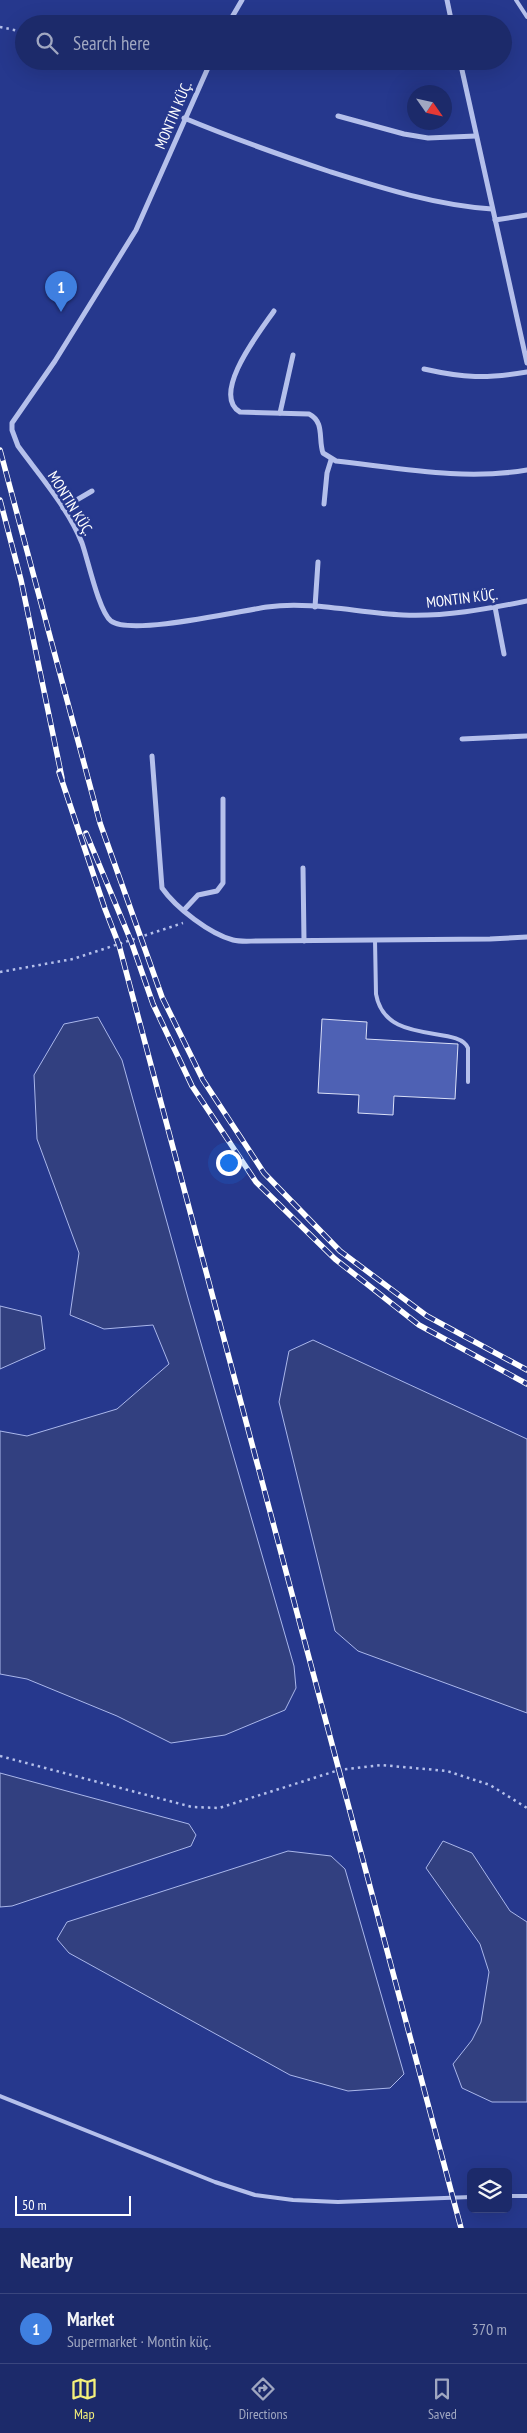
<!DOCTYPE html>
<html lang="en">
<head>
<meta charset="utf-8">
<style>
	body { margin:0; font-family:"PT Sans Narrow",sans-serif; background:#253270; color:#f1f3f6 }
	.controls { position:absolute; right:15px; bottom:15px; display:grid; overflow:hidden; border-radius:8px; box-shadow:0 5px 20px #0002 }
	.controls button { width:45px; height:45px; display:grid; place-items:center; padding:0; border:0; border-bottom:1px solid #3a467e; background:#1c2a6a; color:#f1f3f6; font:25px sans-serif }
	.compass { position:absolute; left:407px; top:85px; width:45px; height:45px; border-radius:50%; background:#1c2a6a; box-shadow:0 5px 20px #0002; rotate:124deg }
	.scale { position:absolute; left:15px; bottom:12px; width:116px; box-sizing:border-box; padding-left:5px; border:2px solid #fff; border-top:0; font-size:14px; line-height:18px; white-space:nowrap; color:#fff; -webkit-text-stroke:4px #26388d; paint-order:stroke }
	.you { position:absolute; left:228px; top:1162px; width:18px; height:18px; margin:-12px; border:4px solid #fff; border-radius:50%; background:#1a73e8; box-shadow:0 0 0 8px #1a73e833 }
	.badge { display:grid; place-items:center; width:32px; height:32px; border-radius:50%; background:#f4f07a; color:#fff; font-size:16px; font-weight:700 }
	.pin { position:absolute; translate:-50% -41px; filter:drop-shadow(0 1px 2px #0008) }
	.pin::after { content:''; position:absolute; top:26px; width:18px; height:15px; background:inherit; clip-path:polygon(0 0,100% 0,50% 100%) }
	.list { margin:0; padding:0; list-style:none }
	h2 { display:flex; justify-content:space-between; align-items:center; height:65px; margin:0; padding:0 20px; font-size:21px }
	h2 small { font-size:16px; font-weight:400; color:#a0a7c1 }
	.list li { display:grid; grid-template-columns:32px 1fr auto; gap:15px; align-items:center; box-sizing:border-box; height:70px; padding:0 20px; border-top:1px solid #3a467e }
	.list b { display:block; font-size:19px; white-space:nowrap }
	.list p { margin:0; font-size:16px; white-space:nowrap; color:#a0a7c1 }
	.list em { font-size:16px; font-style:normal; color:#a0a7c1 }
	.icon { flex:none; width:28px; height:28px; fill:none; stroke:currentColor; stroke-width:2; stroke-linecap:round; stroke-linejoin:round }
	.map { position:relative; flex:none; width:527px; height:2228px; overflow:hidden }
	.search { position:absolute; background:#1c2a6a; box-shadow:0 5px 20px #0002; left:15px; right:15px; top:15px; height:55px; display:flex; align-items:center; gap:12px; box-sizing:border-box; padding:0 18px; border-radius:28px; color:#a0a7c1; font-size:19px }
	.sheet { height:135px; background:#1c2a6a }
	nav { display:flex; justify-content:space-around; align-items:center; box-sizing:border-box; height:70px; border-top:1px solid #3a467e; background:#1c2a6a; font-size:14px; color:#a0a7c1 }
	nav a { display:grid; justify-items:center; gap:2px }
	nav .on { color:#f4f07a }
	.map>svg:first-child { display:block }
</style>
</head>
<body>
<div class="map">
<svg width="527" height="2228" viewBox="0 0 527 2228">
	<rect width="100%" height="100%" fill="#26388d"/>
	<g fill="#324080" stroke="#aab7eb">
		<path d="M 98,1017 L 122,1060 L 188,1298 L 294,1666 L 296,1688 L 285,1710 L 225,1735 L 171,1743 L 117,1716 L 27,1679 L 0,1674 L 0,1431 L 27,1436 L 117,1409 L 169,1364 L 153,1325 L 104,1329 L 70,1315 L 79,1253 L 37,1139 L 34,1075 L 64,1024 Z"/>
		<path d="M 0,1306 L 41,1316 L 45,1349 L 0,1369 Z"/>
		<path d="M 313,1340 L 527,1439 L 527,1713 L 358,1651 L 335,1631 L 279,1402 L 289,1351 Z"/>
		<path d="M 0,1773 L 189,1824 L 196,1835 L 191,1846 L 12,1906 L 0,1907 Z"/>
		<path d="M 443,1841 L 472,1853 L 510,1911 L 527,1922 L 527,2102 L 492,2102 L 462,2088 L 453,2064 L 472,2040 L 481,2022 L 489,1972 L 480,1944 L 426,1868 Z"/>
		<path d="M 288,1851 L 331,1856 L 345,1869 L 404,2074 L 390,2088 L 348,2091 L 290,2075 L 69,1953 L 57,1939 L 67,1922 Z"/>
	</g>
	<path fill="#4e61b4" stroke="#dae0f8" d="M 322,1019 L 367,1022 L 366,1039 L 458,1044 L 455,1099 L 394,1096 L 393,1115 L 358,1113 L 359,1095 L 318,1093 Z"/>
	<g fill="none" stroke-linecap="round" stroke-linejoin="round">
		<g stroke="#b5c0eb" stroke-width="2.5" stroke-dasharray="2.5 4" stroke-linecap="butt">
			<path d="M 0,27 L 24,32"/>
			<path d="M 193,61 L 200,64"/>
			<path d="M 0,972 L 73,959 L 183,923"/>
			<path d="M 0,1756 L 192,1807 L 219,1808 L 339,1770 L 381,1765 L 447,1771 L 490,1785 L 527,1808"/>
		</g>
		<g stroke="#b5c0eb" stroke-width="4">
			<path d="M 516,0 L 527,17"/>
			<path d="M 375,940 L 376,994 C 385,1047 459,1024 468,1048 L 468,1082"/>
			<path d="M 0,2096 L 215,2182 L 255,2195 L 293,2200 L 338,2202 L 471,2197"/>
			<path d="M 508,2196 L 527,2196"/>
		</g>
		<g stroke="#b5c0eb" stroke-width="5">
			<path d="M 447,0 L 452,24"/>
			<path d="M 228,24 L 242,0"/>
			<path d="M 211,61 L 136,230 L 55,361 L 12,423 L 12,430 L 18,446 C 40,476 68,508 82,543 C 88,560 99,612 111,621 C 131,636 239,611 267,607 C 312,601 358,613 403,615 C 444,617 487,609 527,601"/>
			<path d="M 460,61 L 527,363"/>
			<path d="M 338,116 L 404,134 L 428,138 L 476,136"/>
			<path d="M 184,118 C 232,138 280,155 328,171 C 382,188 435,205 492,209"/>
			<path d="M 495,220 L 527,215"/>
			<path d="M 274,311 C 261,330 210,394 240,412 L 309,414 C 325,422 318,439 323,453 L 336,461 C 399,468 464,481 527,470"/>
			<path d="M 424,369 C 464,378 486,379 527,372"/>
			<path d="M 280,413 L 293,355"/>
			<path d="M 324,504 L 327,473 L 331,460"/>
			<path d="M 63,508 L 92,491"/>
			<path d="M 315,607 L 318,562"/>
			<path d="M 495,607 L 504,654"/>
			<path d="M 462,739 L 527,736"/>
			<path d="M 152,756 L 162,888 C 176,908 210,934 233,940 C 241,942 249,941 257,941 L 490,939 L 527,937"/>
			<path d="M 303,868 L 304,941"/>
			<path d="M 184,910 L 198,895 L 217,891 L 223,883 L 223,799"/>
		</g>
		<defs>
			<g id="rail">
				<path d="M 0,450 L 100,823 L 162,997 L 203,1080 L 264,1173 L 340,1251 L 427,1316 L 527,1370"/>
				<path d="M 0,500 L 21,580 L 62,778"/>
				<path d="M 59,772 L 105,909 L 119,945 L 461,2228"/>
				<path d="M 86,833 L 131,941 L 153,1004 L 192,1086 L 256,1182 L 335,1259 L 419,1325 L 527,1384"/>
			</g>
		</defs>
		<use href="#rail" stroke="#fff" stroke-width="5.5"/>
		<use href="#rail" stroke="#26388d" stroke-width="4" stroke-dasharray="11" stroke-linecap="butt"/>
	</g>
	<g text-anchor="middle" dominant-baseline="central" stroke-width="5" stroke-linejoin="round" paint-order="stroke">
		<g font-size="15" fill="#fff" stroke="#26388d">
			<text transform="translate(173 115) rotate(-67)">MONTIN KÜÇ.</text>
			<text transform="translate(71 503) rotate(58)">MONTIN KÜÇ.</text>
			<text transform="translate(462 598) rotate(-7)">MONTIN KÜÇ.</text>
		</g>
	</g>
</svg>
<div class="controls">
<button><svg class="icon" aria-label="layers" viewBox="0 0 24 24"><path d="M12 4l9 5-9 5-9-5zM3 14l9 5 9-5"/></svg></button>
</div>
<svg class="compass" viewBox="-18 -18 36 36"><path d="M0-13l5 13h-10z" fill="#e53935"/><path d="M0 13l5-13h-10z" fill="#a0a7c1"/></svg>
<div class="scale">50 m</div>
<div class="you"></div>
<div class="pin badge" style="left:61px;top:312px;background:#3f7fe0">1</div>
<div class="search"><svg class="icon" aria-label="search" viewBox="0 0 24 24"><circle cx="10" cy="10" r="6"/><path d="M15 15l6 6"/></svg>Search here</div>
</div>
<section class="sheet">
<h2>Nearby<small></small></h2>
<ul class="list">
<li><span class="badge" style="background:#3f7fe0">1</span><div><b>Market</b><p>Supermarket · Montin küç.</p></div><em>370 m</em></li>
</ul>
</section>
<nav>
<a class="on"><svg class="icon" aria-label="map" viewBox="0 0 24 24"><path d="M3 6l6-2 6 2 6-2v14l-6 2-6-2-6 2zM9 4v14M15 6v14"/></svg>Map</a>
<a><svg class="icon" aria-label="directions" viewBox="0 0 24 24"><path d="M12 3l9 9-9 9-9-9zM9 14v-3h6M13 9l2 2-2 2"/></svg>Directions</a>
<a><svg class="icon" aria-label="saved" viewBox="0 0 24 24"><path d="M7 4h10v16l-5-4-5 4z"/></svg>Saved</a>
</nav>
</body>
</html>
